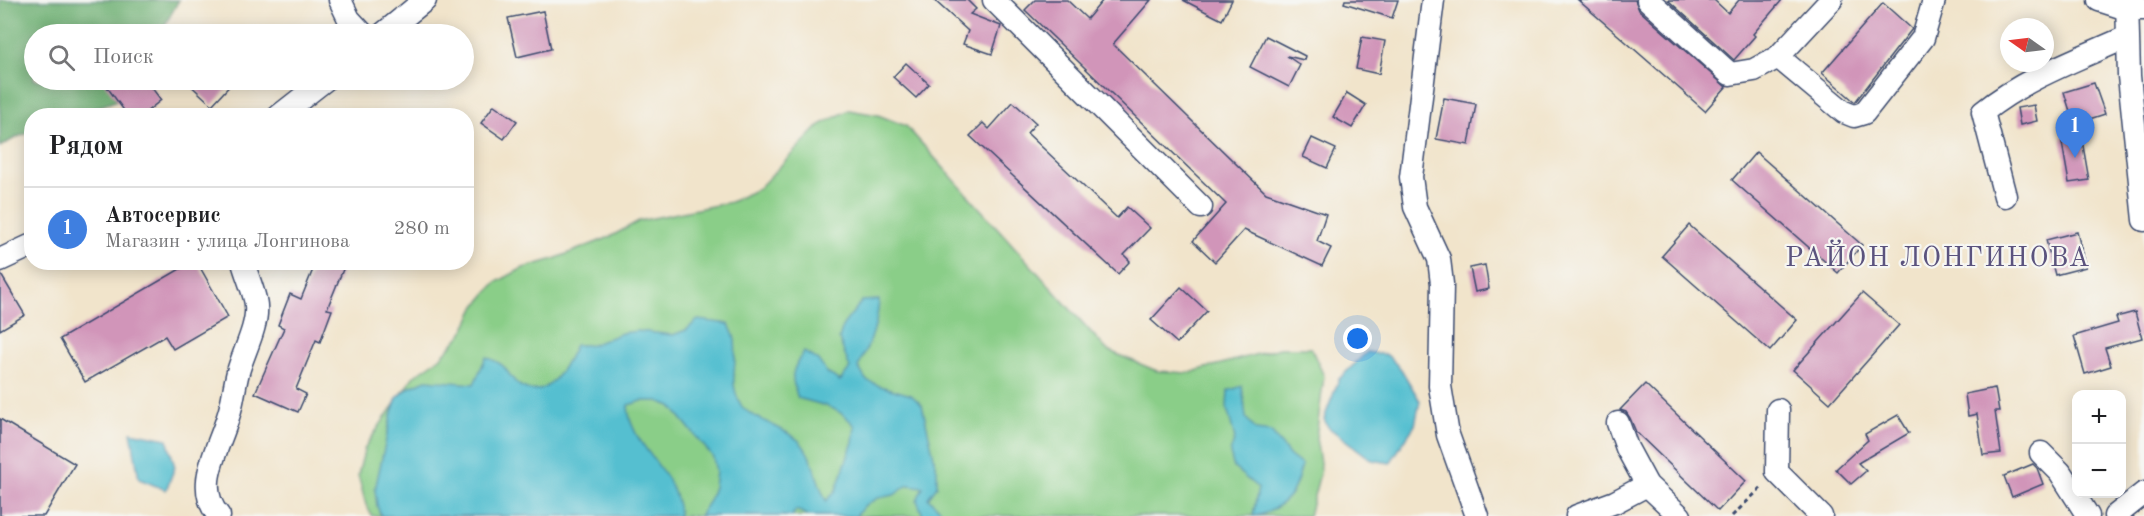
<!DOCTYPE html>
<html lang="ru">
<head>
<meta charset="utf-8">
<style>
	body { margin:0; font-family:"Old Standard TT",serif; background:#f2f2f2; color:#202124 }
	.controls { position:absolute; right:18px; bottom:18px; display:grid; overflow:hidden; border-radius:12px; box-shadow:0 3px 15px #0003 }
	.controls button { width:54px; height:54px; display:grid; place-items:center; padding:0; border:0; border-bottom:2px solid #e0e0e0; background:#fff; color:#202124; font:30px sans-serif }
	.compass { position:absolute; left:2000px; top:18px; width:54px; height:54px; border-radius:50%; background:#fff; box-shadow:0 3px 15px #0003; rotate:284deg }
	.you { position:absolute; left:1358px; top:339px; width:21px; height:21px; margin:-15px; border:4px solid #fff; border-radius:50%; background:#1a73e8; box-shadow:0 0 0 9px #1a73e833 }
	.badge { display:grid; place-items:center; width:39px; height:39px; border-radius:50%; background:#0b8043; color:#fff; font-size:20px; font-weight:700 }
	.pin { position:absolute; translate:-50% -50px; filter:drop-shadow(0 2px 3px #0008) }
	.pin::after { content:''; position:absolute; top:32px; width:21px; height:18px; background:inherit; clip-path:polygon(0 0,100% 0,50% 100%) }
	.list { margin:0; padding:0; list-style:none }
	h2 { display:flex; justify-content:space-between; align-items:center; height:78px; margin:0; padding:0 24px; font-size:26px }
	h2 small { font-size:20px; font-weight:400; color:#757577 }
	.list li { display:grid; grid-template-columns:39px 1fr auto; gap:18px; align-items:center; box-sizing:border-box; height:84px; padding:0 24px; border-top:2px solid #e0e0e0 }
	.list b { display:block; font-size:22px; white-space:nowrap }
	.list p { margin:0; font-size:20px; white-space:nowrap; color:#757577 }
	.list em { font-size:20px; font-style:normal; color:#757577 }
	.icon { flex:none; width:33px; height:33px; fill:none; stroke:currentColor; stroke-width:2; stroke-linecap:round; stroke-linejoin:round }
	.map { position:relative; flex:none; width:2144px; height:516px; overflow:hidden }
	.search { position:absolute; background:#fff; box-shadow:0 3px 15px #0003; left:24px; top:24px; width:450px; height:66px; display:flex; align-items:center; gap:15px; box-sizing:border-box; padding:0 21px; border-radius:33px; color:#757577; font-size:22px }
	.panel { position:absolute; background:#fff; box-shadow:0 3px 15px #0003; left:24px; top:108px; width:450px; height:162px; border-radius:24px }
	.map>svg:first-child { display:block }
</style>
</head>
<body>
<div class="map">
<svg width="2144" height="516" viewBox="0 0 2144 516">
	<rect width="100%" height="100%" fill="#f6f6f2"/>
	<filter id="ink" filterUnits="userSpaceOnUse"><feTurbulence type="fractalNoise" baseFrequency=".0167" numOctaves="2"/><feDisplacementMap in="SourceGraphic" scale="12" xChannelSelector="R" yChannelSelector="G"/><feConvolveMatrix kernelMatrix="1 2 1 2 8 2 1 2 1" color-interpolation-filters="sRGB"/></filter>
	<filter id="wash" filterUnits="userSpaceOnUse"><feTurbulence type="fractalNoise" baseFrequency=".008" numOctaves="4" result="noise"/><feDisplacementMap in="SourceGraphic" scale="24" xChannelSelector="R" yChannelSelector="G"/><feGaussianBlur stdDeviation="1.35" result="paint"/><feColorMatrix in="noise" values="0 0 0 0 0 0 0 0 0 0 0 0 0 0 0 0 0 1.4 0 .05"/><feComposite in="paint" operator="in"/></filter>
	<g filter="url(#wash)">
		<rect width="100%" height="100%" fill="#f1e4cb"/>
		<path fill="#8ace88" stroke="#527e73" stroke-width="1.5" d="M 849,110 L 878,115 L 906,126 L 1107,350 L 1157,371 L 1188,373 L 1280,348 L 1311,348 L 1324,376 L 1316,438 L 1321,469 L 1309,516 L 372,516 L 366,505 L 358,475 L 365,447 L 413,377 L 440,358 L 462,334 L 476,306 L 495,283 L 523,268 L 554,259 L 610,237 L 639,221 L 731,202 L 759,188 L 820,125 Z"/>
		<path fill="#6fb174" stroke="#457069" stroke-width="1.5" d="M 0,0 L 179,0 L 160,34 L 34,34 L 34,80 L 135,80 L 124,98 L 76,115 L 32,116 L 31,132 L 15,138 L 0,147 Z"/>
		<g fill="#54bfd0" stroke="#387797" stroke-width="1.5">
			<path d="M 879,300 C 877,329 870,342 858,367 L 866,380 L 880,386 L 911,395 L 922,405 L 937,470 L 937,486 L 928,498 L 947,516 L 923,516 L 917,500 L 923,487 L 908,485 L 894,495 L 878,498 L 864,506 L 856,516 L 810,516 L 796,510 L 792,516 L 699,516 L 709,501 L 714,487 L 716,472 L 713,457 L 671,406 L 658,401 L 642,401 L 628,405 C 629,448 678,469 679,516 L 381,516 L 377,506 L 375,490 L 392,412 L 397,398 L 410,387 L 426,380 L 474,384 L 486,357 C 491,359 499,362 503,366 C 509,372 513,383 522,387 C 549,402 566,364 575,345 L 592,345 L 622,333 L 638,331 L 673,335 L 686,330 L 698,320 L 729,324 C 731,330 735,336 735,341 C 738,366 727,380 741,405 C 747,417 787,428 800,442 C 814,457 817,483 826,501 L 836,490 L 853,442 L 855,426 C 838,406 822,405 798,398 C 790,377 791,370 804,352 L 818,360 L 827,373 L 840,381 L 850,368 L 839,339 L 843,325 L 862,301 Z"/>
			<path d="M 1367,352 L 1387,355 L 1401,369 L 1420,401 L 1415,425 L 1390,463 L 1372,460 L 1328,427 L 1324,419 L 1339,379 Z"/>
			<path d="M 1242,386 L 1246,418 L 1256,430 L 1271,432 L 1290,456 L 1302,465 C 1299,474 1297,484 1292,492 C 1285,503 1266,516 1253,516 L 1258,488 L 1234,468 L 1230,453 L 1235,438 L 1227,408 L 1228,391 Z"/>
			<path d="M 131,432 L 167,439 L 175,467 L 166,490 L 139,479 Z"/>
		</g>
		<g id="blocks">
			<g fill="#d195b9">
				<path d="M 934,0 L 967,0 L 976,9 L 970,14 L 1001,26 L 992,54 L 963,44 L 968,31 Z"/>
				<path d="M 1035,0 L 1067,0 L 1087,19 L 1103,0 L 1151,0 L 1113,44 L 1266,193 L 1326,214 L 1317,241 L 1331,248 L 1322,266 L 1244,230 L 1215,262 L 1193,241 L 1226,204 L 1025,10 Z"/>
				<path d="M 1183,0 L 1232,0 L 1222,20 Z"/>
				<path d="M 1345,0 L 1398,0 L 1392,18 L 1344,3 Z"/>
				<path d="M 1578,0 L 1635,0 L 1639,10 L 1726,87 L 1705,111 Z"/>
				<path d="M 1668,0 L 1714,0 L 1728,13 L 1739,0 L 1782,0 L 1753,34 L 1755,36 L 1734,60 Z"/>
				<path d="M 1883,3 L 1912,29 L 1855,102 L 1822,73 Z"/>
				<path d="M 543,11 L 551,49 L 517,57 L 508,18 Z"/>
				<path d="M 1266,36 L 1305,56 L 1304,60 L 1287,56 L 1300,65 L 1289,87 L 1250,67 Z"/>
				<path d="M 1362,37 L 1385,41 L 1379,74 L 1356,69 Z"/>
				<path d="M 906,63 L 929,84 L 916,98 L 893,77 Z"/>
				<path d="M 102,80 L 146,80 L 161,100 L 141,116 L 128,116 Z"/>
				<path d="M 185,80 L 235,80 L 212,105 Z"/>
				<path d="M 2094,83 L 2105,114 L 2074,124 L 2064,92 Z"/>
				<path d="M 1347,93 L 1366,105 L 1352,128 L 1333,117 Z"/>
				<path d="M 1444,98 L 1476,104 L 1469,145 L 1436,139 Z"/>
				<path d="M 1013,102 L 1036,123 L 1027,133 L 1117,218 L 1127,207 L 1150,228 L 1124,255 L 1130,261 L 1118,274 L 970,136 L 983,123 L 989,129 Z"/>
				<path d="M 494,105 L 517,121 L 504,139 L 481,123 Z"/>
				<path d="M 2034,105 L 2037,121 L 2020,125 L 2017,108 Z"/>
				<path d="M 2081,134 L 2089,180 L 2069,183 L 2061,137 Z"/>
				<path d="M 1312,138 L 1336,149 L 1327,168 L 1303,157 Z"/>
				<path d="M 1756,152 L 1862,245 L 1838,273 L 1732,180 Z"/>
				<path d="M 1689,225 L 1797,320 L 1770,351 L 1662,256 Z"/>
				<path d="M 2077,232 L 2086,267 L 2055,275 L 2046,240 Z"/>
				<path d="M 192,262 L 197,262 L 228,317 L 173,349 L 165,336 L 85,382 L 60,339 Z"/>
				<path d="M 316,262 L 346,262 L 327,309 L 332,310 L 320,342 L 316,340 L 296,389 L 306,394 L 298,412 L 255,393 L 284,328 L 278,325 L 290,294 L 301,299 Z"/>
				<path d="M 1485,265 L 1489,289 L 1475,292 L 1470,268 Z"/>
				<path d="M 0,273 L 25,315 L 0,330 Z"/>
				<path d="M 1181,287 L 1207,311 L 1177,343 L 1151,320 Z"/>
				<path d="M 1862,293 L 1899,325 L 1830,403 L 1793,370 Z"/>
				<path d="M 2135,312 L 2142,338 L 2105,348 L 2111,366 L 2085,374 L 2074,336 L 2118,323 L 2116,317 Z"/>
				<path d="M 1645,384 L 1746,481 L 1718,511 L 1636,432 L 1630,418 L 1626,412 L 1620,410 Z"/>
				<path d="M 1995,388 L 1999,411 L 1995,411 L 2001,453 L 1983,455 L 1977,414 L 1968,416 L 1965,394 Z"/>
				<path d="M 1898,415 L 1909,433 L 1858,463 L 1866,471 L 1851,484 L 1836,469 L 1868,440 L 1865,434 Z"/>
				<path d="M 0,419 L 75,464 L 44,516 L 0,516 Z"/>
				<path d="M 2033,464 L 2037,468 L 2043,484 L 2012,497 L 2004,476 Z"/>
			</g>
		</g>
	</g>
	<g filter="url(#ink)">
		<use href="#blocks" fill-opacity="0" stroke="#3b4a6e" stroke-width="1.5"/>
		<g fill="none" stroke-linecap="round" stroke-linejoin="round">
			<defs>
				<g id="minor">
					<path d="M 340,0 L 349,19 L 363,34"/>
					<path d="M 994,0 L 1201,207"/>
					<path d="M 1433,0 L 1411,177 L 1415,207 L 1439,259 L 1442,284 L 1440,386 L 1448,435 L 1477,516"/>
					<path d="M 1648,0 L 1730,74 L 1754,70 L 1778,57 L 1831,0"/>
					<path d="M 2099,0 L 2127,9 L 2144,9"/>
					<path d="M 2127,0 L 2129,76 L 2144,220"/>
					<path d="M 383,34 L 425,0"/>
					<path d="M 1778,57 L 1844,112 L 1854,116 L 1864,113 L 1923,38 L 1934,0"/>
					<path d="M 279,116 L 325,80"/>
					<path d="M 2005,196 L 1983,112 C 2025,78 2078,59 2127,37"/>
					<path d="M 0,260 L 32,245"/>
					<path d="M 1778,410 L 1777,472 L 1821,516"/>
					<path d="M 1618,423 L 1627,448 L 1647,485 L 1680,516"/>
					<path d="M 2041,453 L 2060,472 L 2088,516"/>
					<path d="M 219,516 C 193,486 219,449 228,417 C 233,403 234,387 238,372 C 243,353 258,326 256,306 C 256,296 246,274 243,262"/>
					<path d="M 1577,516 L 1615,502 L 1647,485"/>
					<path d="M 2115,516 L 2144,493"/>
				</g>
			</defs>
			<use href="#minor" stroke="#3b4a6e" stroke-width="25"/>
			<path stroke="#3b4a6e" stroke-width="3" stroke-dasharray="4.5 4.5" stroke-linecap="butt" d="M 1732,516 L 1763,486"/>
			<use href="#minor" stroke="#fff" stroke-width="22"/>
		</g>
	</g>
	<g text-anchor="middle" dominant-baseline="central" stroke-width="4.5" stroke-linejoin="round" paint-order="stroke">
		<g font-size="27" letter-spacing="1.5" fill="#5b537e" stroke="#f6f6f2">
			<text x="1938" y="258">РАЙОН ЛОНГИНОВА</text>
		</g>
	</g>
</svg>
<div class="controls">
<button>+</button>
<button>−</button>
</div>
<svg class="compass" viewBox="-18 -18 36 36"><path d="M0-13l5 13h-10z" fill="#e53935"/><path d="M0 13l5-13h-10z" fill="#757577"/></svg>
<div class="you"></div>
<div class="pin badge" style="left:2075px;top:158px;background:#3f7fe0">1</div>
<div class="search"><svg class="icon" aria-label="search" viewBox="0 0 24 24"><circle cx="10" cy="10" r="6"/><path d="M15 15l6 6"/></svg>Поиск</div>
<section class="panel">
<h2>Рядом<small></small></h2>
<ul class="list">
<li><span class="badge" style="background:#3f7fe0">1</span><div><b>Автосервис</b><p>Магазин · улица Лонгинова</p></div><em>280 m</em></li>
</ul>
</section>
</div>
</body>
</html>
